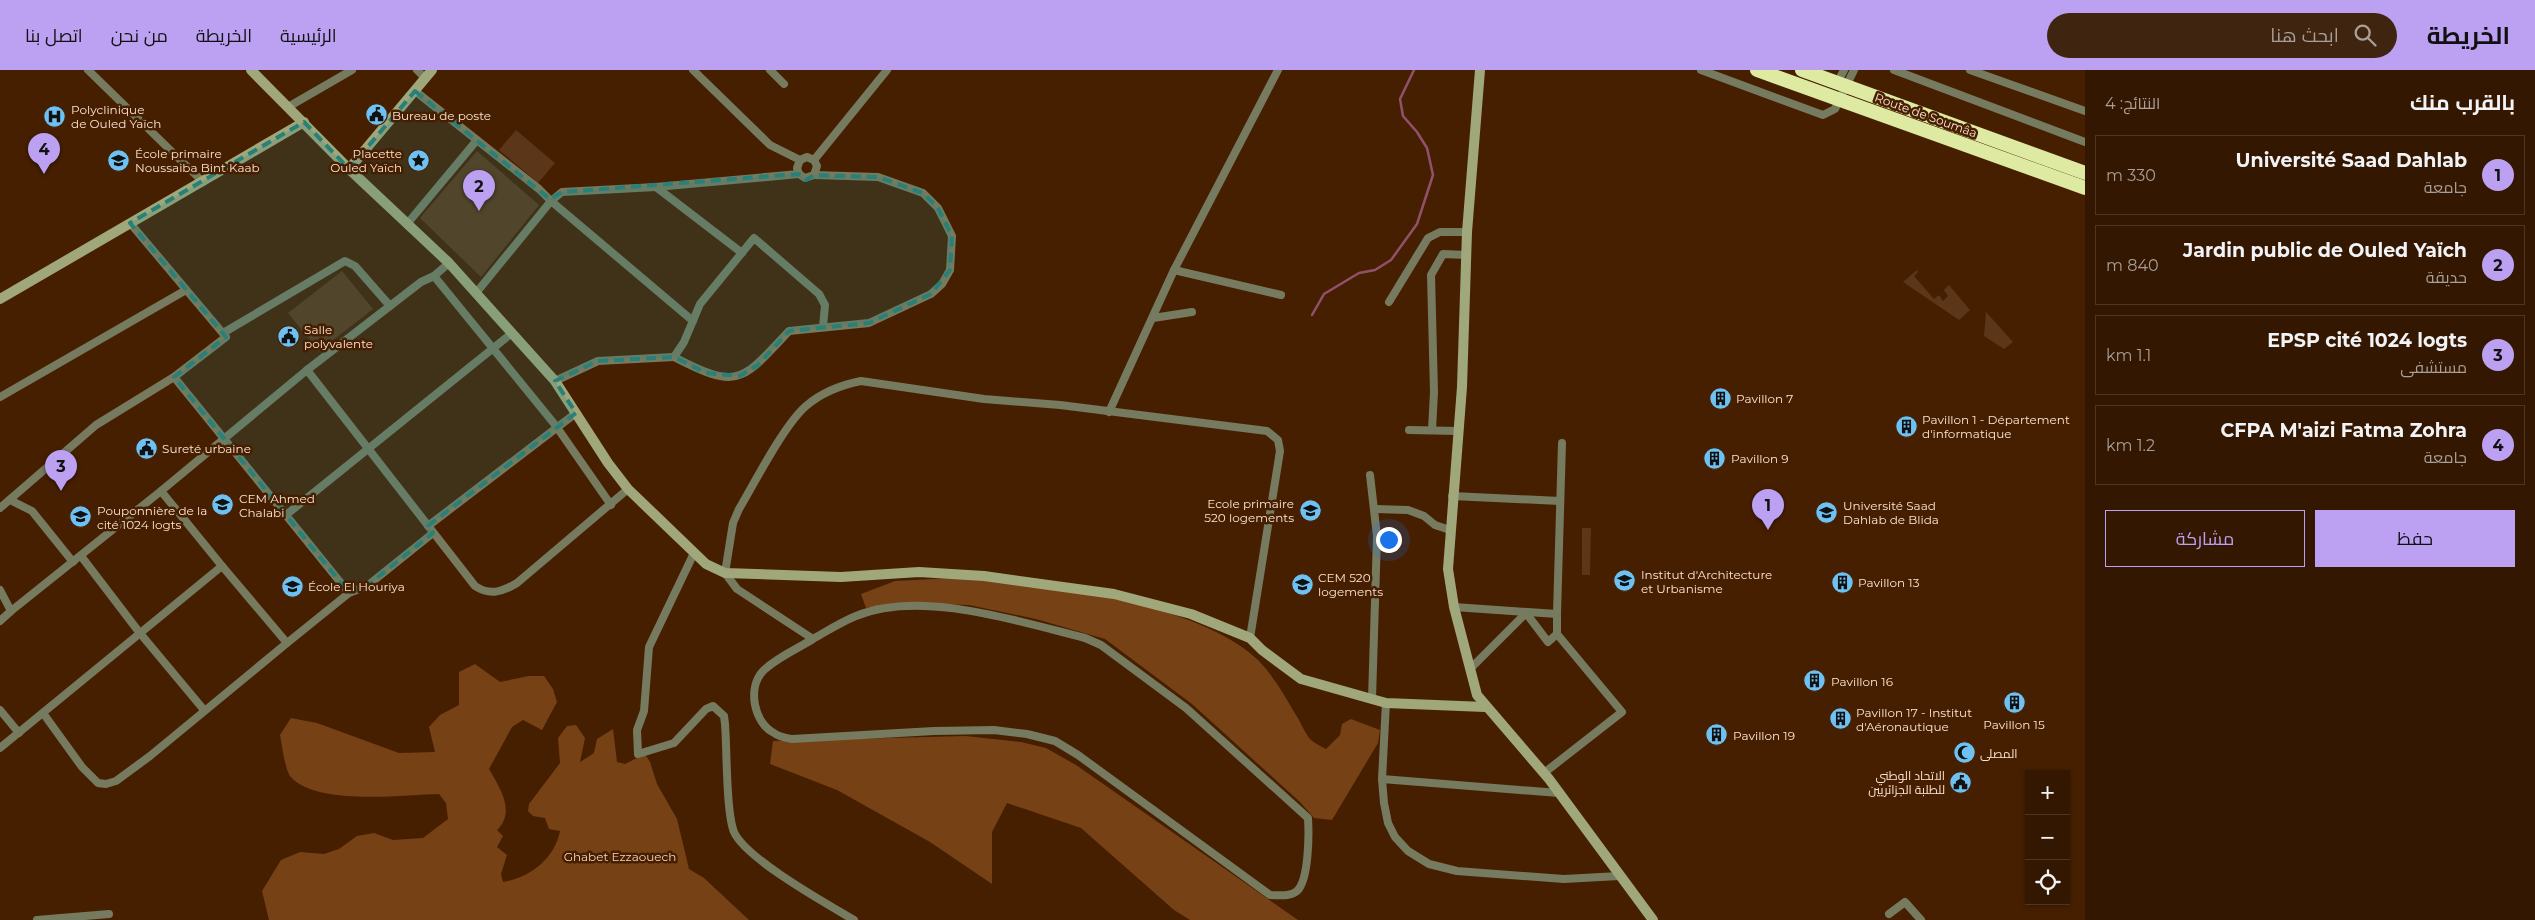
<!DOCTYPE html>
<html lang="ar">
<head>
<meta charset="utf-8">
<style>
	body { margin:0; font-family:Montserrat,Cairo,sans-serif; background:#3f240f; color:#f1f3f6; direction:rtl }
	.controls { position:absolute; right:15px; bottom:15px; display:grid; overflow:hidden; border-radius:0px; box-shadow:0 1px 4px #0004 }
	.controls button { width:45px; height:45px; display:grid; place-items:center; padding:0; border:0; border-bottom:1px solid #4e3622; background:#341700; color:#f1f3f6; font:25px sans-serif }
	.you { position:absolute; left:1388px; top:469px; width:18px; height:18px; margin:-12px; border:4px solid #fff; border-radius:50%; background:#1a73e8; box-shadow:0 0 0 8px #1a73e833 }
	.badge { display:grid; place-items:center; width:32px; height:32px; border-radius:50%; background:#bca0f2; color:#111; font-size:16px; font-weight:700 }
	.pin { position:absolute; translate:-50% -41px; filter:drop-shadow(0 1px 2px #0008) }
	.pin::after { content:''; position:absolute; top:26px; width:18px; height:15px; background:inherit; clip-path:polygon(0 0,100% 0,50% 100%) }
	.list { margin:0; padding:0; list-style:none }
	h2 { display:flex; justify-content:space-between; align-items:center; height:65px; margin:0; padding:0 20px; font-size:21px }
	h2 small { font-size:16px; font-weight:400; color:#a99f99 }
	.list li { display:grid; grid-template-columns:32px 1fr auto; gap:15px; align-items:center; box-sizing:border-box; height:80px; margin:0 10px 10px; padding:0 10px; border:1px solid #4e3622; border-radius:0px }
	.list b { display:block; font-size:19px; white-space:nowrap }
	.list p { margin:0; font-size:16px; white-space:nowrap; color:#a99f99 }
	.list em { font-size:16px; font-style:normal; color:#a99f99 }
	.actions { display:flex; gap:10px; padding:15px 20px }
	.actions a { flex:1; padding:11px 0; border:1px solid #bca0f2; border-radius:0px; text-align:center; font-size:18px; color:#bca0f2 }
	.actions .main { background:#bca0f2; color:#111 }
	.icon { flex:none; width:28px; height:28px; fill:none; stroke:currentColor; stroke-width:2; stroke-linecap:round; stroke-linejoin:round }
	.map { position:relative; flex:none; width:2085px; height:850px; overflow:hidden; direction:ltr }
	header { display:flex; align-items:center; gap:30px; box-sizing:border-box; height:70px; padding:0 25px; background:#bca0f2; color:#111 }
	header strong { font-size:24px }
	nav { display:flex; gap:28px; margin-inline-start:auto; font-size:18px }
	.search { width:350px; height:45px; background:#3f240f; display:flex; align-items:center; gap:12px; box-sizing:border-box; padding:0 18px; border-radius:28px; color:#a99f99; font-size:19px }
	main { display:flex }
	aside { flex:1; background:#341700 }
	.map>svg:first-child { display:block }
</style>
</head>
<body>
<header>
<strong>الخريطة</strong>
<div class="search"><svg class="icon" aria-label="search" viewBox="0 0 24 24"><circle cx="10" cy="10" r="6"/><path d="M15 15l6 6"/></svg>ابحث هنا</div>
<nav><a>الرئيسية</a><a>الخريطة</a><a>من نحن</a><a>اتصل بنا</a></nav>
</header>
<main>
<aside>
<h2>بالقرب منك<small>النتائج: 4</small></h2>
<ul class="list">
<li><span class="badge">1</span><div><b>Université Saad Dahlab</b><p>جامعة</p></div><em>330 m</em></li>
<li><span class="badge">2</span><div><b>Jardin public de Ouled Yaïch</b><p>حديقة</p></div><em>840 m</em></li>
<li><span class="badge">3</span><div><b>EPSP cité 1024 logts</b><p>مستشفى</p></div><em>1.1 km</em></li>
<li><span class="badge">4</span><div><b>CFPA M'aizi Fatma Zohra</b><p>جامعة</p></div><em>1.2 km</em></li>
</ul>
<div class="actions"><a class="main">حفظ</a><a>مشاركة</a></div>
</aside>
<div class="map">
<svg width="2085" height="850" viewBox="0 0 2085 850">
	<rect width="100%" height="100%" fill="#461f00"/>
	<g fill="#5c3619">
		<path d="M 516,60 L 555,93 L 538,113 L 499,80 Z"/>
		<path d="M 477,81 L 539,135 L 481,207 L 420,148 Z"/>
		<path d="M 1917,200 L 1918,202 L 1914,206 L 1934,229 L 1939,225 L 1943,231 L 1948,226 L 1944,220 L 1949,215 L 1970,240 L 1959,250 L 1903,212 Z"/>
		<path d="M 342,201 L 373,239 L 319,281 L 288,243 Z"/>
		<path d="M 1986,242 L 2013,272 L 2004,279 L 1984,266 Z"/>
		<path d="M 1582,458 L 1591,458 L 1590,505 L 1582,505 Z"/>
	</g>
	<g fill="#774116">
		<path d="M 953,508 C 1037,513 1196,531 1258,590 C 1275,607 1287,630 1299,650 C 1302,656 1306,664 1310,669 C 1314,673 1322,677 1326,679 L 1340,665 L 1342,654 L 1351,649 L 1380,660 L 1378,673 L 1332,750 L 1314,748 L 1300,732 L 1192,634 L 1105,569 L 1036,549 L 969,535 L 893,533 L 866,538 L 861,524 L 895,511 Z"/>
		<path d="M 475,594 L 500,612 L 529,606 L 544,606 L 553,619 L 557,632 L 542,660 L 523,650 L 512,657 L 489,699 C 500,718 516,742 497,760 L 503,766 L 497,777 L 507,785 L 501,804 L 503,812 C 530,808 555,788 560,761 L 549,759 L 545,748 L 533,746 L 528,741 L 529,734 L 560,693 L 558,668 L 567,656 L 576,655 L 585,668 L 580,692 L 594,683 L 597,669 L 613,659 L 617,692 L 625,694 L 645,684 L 650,692 L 657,714 L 677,749 L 689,799 L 704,808 L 749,850 L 269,850 L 262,821 L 281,790 L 300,782 L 324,784 L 339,779 L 357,766 L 374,763 L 393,770 L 423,768 L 448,749 L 446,733 L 439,724 C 403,725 314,736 290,706 C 285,699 282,675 280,665 L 291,648 L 317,653 L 399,683 L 435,682 L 429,657 L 440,645 L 459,635 L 459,602 Z"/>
		<path d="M 966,666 L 1021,672 L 1046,678 L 1076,695 L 1298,850 L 1190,850 L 1174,840 L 1081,758 L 1007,733 L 992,762 L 992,814 L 930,772 L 837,720 L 770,694 L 773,671 Z"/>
	</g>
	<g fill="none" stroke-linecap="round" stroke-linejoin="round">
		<path stroke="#92516b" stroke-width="2.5" d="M 1312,245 L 1324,224 L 1359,203 L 1375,200 L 1391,190 L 1417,154 L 1433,105 L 1427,78 L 1417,62 L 1403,46 L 1400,29 L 1414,0"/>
		<g stroke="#767b5f" stroke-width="8">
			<path d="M 88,0 L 203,112"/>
			<path d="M 417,0 L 425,8"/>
			<path d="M 693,0 L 770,75 L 800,90 L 807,87 L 814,90 L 817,96 L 814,105 L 805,108 L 799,104 L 797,98 L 800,90"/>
			<path d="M 770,0 L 784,14"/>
			<path d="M 1701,0 L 1823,45 L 1835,39 L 1854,0"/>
			<path d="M 1894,0 L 2085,72"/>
			<path d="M 1970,0 L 2085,41"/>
			<path d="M 1837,13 L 1844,0"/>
			<path d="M 415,21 L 539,119 L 551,131 L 562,122 L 656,117 L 799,104"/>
			<path d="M 288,37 L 352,0"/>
			<path d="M 814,90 L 887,0"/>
			<path d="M 656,117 L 742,183"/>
			<path d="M 407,154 L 477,70"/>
			<path d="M 1174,200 L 1281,225"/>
			<path d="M 434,206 L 449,193"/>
			<path d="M 476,223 L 551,131 L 693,251"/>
			<path d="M 1389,232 L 1428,168 L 1440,162 L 1467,162"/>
			<path d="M 1153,248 L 1192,242"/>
			<path d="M 223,263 L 345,191 L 355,196 L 390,236"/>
			<path d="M 674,287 C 739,321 742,311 789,261 L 869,253 L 931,224 L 942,214 L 950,200 L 952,166 L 938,138 L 923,123 L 878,107 L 814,105"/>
			<path d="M 307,300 L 475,516 C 490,526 502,522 517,513 L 628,419"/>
			<path d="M 174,307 L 349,523"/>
			<path d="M 555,311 L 598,291 L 674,287 L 684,272 L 700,234 L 754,168 L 819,224 L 825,235 L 823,257"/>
			<path d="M 0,327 L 186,220"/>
			<path d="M 1109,342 L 1174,200 L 1278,0"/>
			<path d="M 1409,360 L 1458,361"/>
			<path d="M 1432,360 L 1434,322 L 1431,205 L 1443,184 L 1467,185"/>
			<path d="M 1370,405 L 1377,466 L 1372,629"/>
			<path d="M 1452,426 L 1560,431"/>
			<path d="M 10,430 L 32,441 L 73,492"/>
			<path d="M 0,438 L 96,355 L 174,307 L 226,267 L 130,153"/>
			<path d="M 1376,439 L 1408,440 L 1424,446 L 1435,455 L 1450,460"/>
			<path d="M 286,445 L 512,263"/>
			<path d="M 428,456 L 576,343"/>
			<path d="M 694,483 L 649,577 L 644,641 L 637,660 L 638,684 L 674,673 L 706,639 L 713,636 L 724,646 L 725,654 C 727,678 726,742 734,762 C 746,789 827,834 854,850"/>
			<path d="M 81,486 L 139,562 L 204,640"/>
			<path d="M 0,520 L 11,541 L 0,551"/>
			<path d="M 1454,537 L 1557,544 L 1557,564 L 1622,642 L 1544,703"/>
			<path d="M 11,541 L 161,421"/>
			<path d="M 1557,544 L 1562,373"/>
			<path d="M 813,569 C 827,561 841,552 856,546 C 921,519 1020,552 1085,568 L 1101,575 L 1186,638 L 1308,748 C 1309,764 1309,810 1297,821 C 1290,827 1279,825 1270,825 L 1078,685 L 1055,671 L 1027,664 L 994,660 L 934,661 L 792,669 C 786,668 779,667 774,663 C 754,653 747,618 763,601 C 776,588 797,579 813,569 L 737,519 L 725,503 L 733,453 L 739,439 C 755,412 784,355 806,336 C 821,323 841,315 861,311 L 984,329 L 1060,335 L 1267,361 L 1278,370 L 1280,381 L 1250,568"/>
			<path d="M 287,573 L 349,523 L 367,516 L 433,463"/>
			<path d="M 1471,598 L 1526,543 L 1548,572 L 1557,564"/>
			<path d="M 1386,633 L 1382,709 L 1384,733 L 1388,753 L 1395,767 L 1408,781 L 1429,794 L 1457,801 L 1564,809 L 1619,806"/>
			<path d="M 0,640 L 19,663"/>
			<path d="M 43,643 L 82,697 L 98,713 L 106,714 L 116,711 L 150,686 L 287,573 L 222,496"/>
			<path d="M 0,678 L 222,496 L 161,421 L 307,300 L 421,212 L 434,206 L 556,356 L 611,435"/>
			<path d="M 1382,709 L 1559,723"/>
			<path d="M 1889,844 L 1905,832 L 1921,850"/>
			<path d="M 37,850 L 109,844"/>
		</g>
		<g stroke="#a0a77a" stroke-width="10">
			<path d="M 251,0 L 349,99 L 449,193 L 555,311 L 608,393 L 628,419 L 706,494 L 725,503 L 841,507 L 919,502 L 984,506 L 1114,524 L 1191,544 L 1250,568 L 1262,580 L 1301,609 L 1386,633 L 1485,637"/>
			<path d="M 1480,0 L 1467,162 L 1462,317 L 1448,499 L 1454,537 L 1477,625 L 1549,709 L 1653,850"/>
			<path d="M 349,99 L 432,0"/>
			<path d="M 0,229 L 304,52"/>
		</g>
		<g stroke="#deeaa2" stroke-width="14">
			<path d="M 1757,0 L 2085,118"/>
			<path d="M 1802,0 L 2085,103"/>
		</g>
	</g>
	<path fill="#278178" fill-opacity="0.2" stroke="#278178" stroke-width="4" stroke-dasharray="10 6" stroke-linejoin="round" d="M 415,21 L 550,129 L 562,122 L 799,104 L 806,110 L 814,105 L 878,107 L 923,123 L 938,138 L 952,166 L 950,200 L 931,224 L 869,253 L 789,261 L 758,295 L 740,306 L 706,303 L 674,287 L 598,291 L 555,311 L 576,343 L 428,456 L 433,463 L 367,516 L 349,523 L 174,307 L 226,267 L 130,153 L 304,52 L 349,99 Z"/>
	<defs>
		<symbol id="civic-disc" viewBox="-11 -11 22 22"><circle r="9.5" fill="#6dc2f3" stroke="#461f00"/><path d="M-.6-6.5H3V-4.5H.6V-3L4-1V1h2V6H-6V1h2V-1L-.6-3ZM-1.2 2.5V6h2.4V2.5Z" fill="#111"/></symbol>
		<symbol id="hospital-disc" viewBox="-11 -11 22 22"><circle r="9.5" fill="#6dc2f3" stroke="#461f00"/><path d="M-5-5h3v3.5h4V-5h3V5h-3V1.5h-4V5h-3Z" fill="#111"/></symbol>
		<symbol id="school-disc" viewBox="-11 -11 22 22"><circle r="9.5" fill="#6dc2f3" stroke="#461f00"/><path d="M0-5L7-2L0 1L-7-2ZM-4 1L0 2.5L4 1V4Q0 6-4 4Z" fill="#111"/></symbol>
		<symbol id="sight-disc" viewBox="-11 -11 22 22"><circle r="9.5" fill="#6dc2f3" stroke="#461f00"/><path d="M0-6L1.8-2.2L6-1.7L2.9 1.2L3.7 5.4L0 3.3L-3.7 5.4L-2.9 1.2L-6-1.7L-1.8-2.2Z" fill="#111"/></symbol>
		<symbol id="building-disc" viewBox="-11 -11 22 22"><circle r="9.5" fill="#6dc2f3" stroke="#461f00"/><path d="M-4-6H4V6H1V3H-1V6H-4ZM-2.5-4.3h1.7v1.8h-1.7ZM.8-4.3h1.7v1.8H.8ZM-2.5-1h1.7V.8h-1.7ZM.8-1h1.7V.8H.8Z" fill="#111"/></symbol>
		<symbol id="university-disc" viewBox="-11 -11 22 22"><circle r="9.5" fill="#6dc2f3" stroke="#461f00"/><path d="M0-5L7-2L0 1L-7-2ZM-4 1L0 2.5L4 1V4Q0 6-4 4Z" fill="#111"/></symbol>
		<symbol id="mosque-disc" viewBox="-11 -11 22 22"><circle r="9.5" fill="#6dc2f3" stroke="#461f00"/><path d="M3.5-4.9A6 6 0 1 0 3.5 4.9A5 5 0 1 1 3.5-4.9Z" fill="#111"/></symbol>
	</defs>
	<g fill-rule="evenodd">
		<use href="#civic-disc" x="364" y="32" width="25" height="25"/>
		<use href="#hospital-disc" x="42" y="34" width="25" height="25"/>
		<use href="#school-disc" x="106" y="78" width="25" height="25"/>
		<use href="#sight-disc" x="406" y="78" width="25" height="25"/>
		<use href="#civic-disc" x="276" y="254" width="25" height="25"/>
		<use href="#building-disc" x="1708" y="316" width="25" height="25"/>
		<use href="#building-disc" x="1894" y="344" width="25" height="25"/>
		<use href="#civic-disc" x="134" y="366" width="25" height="25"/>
		<use href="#building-disc" x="1702" y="376" width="25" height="25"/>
		<use href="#school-disc" x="210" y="422" width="25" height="25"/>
		<use href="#school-disc" x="1298" y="428" width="25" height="25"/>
		<use href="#university-disc" x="1814" y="430" width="25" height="25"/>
		<use href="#school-disc" x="68" y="434" width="25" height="25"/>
		<use href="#university-disc" x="1612" y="498" width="25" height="25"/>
		<use href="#building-disc" x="1830" y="500" width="25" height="25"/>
		<use href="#school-disc" x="1290" y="502" width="25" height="25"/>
		<use href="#school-disc" x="280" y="504" width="25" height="25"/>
		<use href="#building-disc" x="1802" y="598" width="25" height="25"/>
		<use href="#building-disc" x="2002" y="620" width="25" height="25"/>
		<use href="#building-disc" x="1828" y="636" width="25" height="25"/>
		<use href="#building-disc" x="1704" y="652" width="25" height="25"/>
		<use href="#mosque-disc" x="1952" y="670" width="25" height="25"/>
		<use href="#civic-disc" x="1948" y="700" width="25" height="25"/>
	</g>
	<g text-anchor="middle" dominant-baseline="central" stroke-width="5" stroke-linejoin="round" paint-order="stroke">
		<g font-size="12" fill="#fde3d1" stroke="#461f00" text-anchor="start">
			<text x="71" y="39">Polyclinique<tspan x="71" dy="14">de Ouled Yaïch</tspan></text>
			<text x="392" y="45">Bureau de poste</text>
			<text x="135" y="83">École primaire<tspan x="135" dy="14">Noussaiba Bint Kaab</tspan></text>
			<text x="402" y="83" text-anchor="end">Placette<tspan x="402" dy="14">Ouled Yaïch</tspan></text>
			<text x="304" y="259">Salle<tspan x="304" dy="14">polyvalente</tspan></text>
			<text x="1736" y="328">Pavillon 7</text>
			<text x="1922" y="349">Pavillon 1 - Département<tspan x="1922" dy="14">d'informatique</tspan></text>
			<text x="162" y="378">Sureté urbaine</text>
			<text x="1731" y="388">Pavillon 9</text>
			<text x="239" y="428">CEM Ahmed<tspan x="239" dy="14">Chalabi</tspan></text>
			<text x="1294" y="433" text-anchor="end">Ecole primaire<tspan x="1294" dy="14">520 logements</tspan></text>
			<text x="1843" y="435">Université Saad<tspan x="1843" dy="14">Dahlab de Blida</tspan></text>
			<text x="97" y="440">Pouponnière de la<tspan x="97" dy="14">cité 1024 logts</tspan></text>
			<text x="1641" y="504">Institut d'Architecture<tspan x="1641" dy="14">et Urbanisme</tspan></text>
			<text x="1318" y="507">CEM 520<tspan x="1318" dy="14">logements</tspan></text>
			<text x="1858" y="512">Pavillon 13</text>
			<text x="308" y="516">École El Houriya</text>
			<text x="1831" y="611">Pavillon 16</text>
			<text x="1856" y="642">Pavillon 17 - Institut<tspan x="1856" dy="14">d'Aéronautique</tspan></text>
			<text x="2014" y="654" text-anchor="middle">Pavillon 15</text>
			<text x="1733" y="665">Pavillon 19</text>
			<text x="1980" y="683">المصلى</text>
			<text x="1945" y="705" text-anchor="end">الاتحاد الوطني<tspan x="1945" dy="14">للطلبة الجزائريين</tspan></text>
		</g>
		<g font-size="12" fill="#fde3d1" stroke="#461f00">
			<text transform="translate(1926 45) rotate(20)">Route de Soumâa</text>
		</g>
		<g font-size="12" fill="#f7d4be" stroke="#461f00">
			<text x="620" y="786">Ghabet Ezzaouech</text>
		</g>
	</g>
</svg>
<div class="controls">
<button>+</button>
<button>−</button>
<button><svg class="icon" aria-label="locate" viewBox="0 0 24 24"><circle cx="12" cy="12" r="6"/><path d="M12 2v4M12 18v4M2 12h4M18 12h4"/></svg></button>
</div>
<div class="you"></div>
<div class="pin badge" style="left:1768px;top:460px">1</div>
<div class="pin badge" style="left:479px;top:141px">2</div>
<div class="pin badge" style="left:61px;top:421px">3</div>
<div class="pin badge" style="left:44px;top:104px">4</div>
</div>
</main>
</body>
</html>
